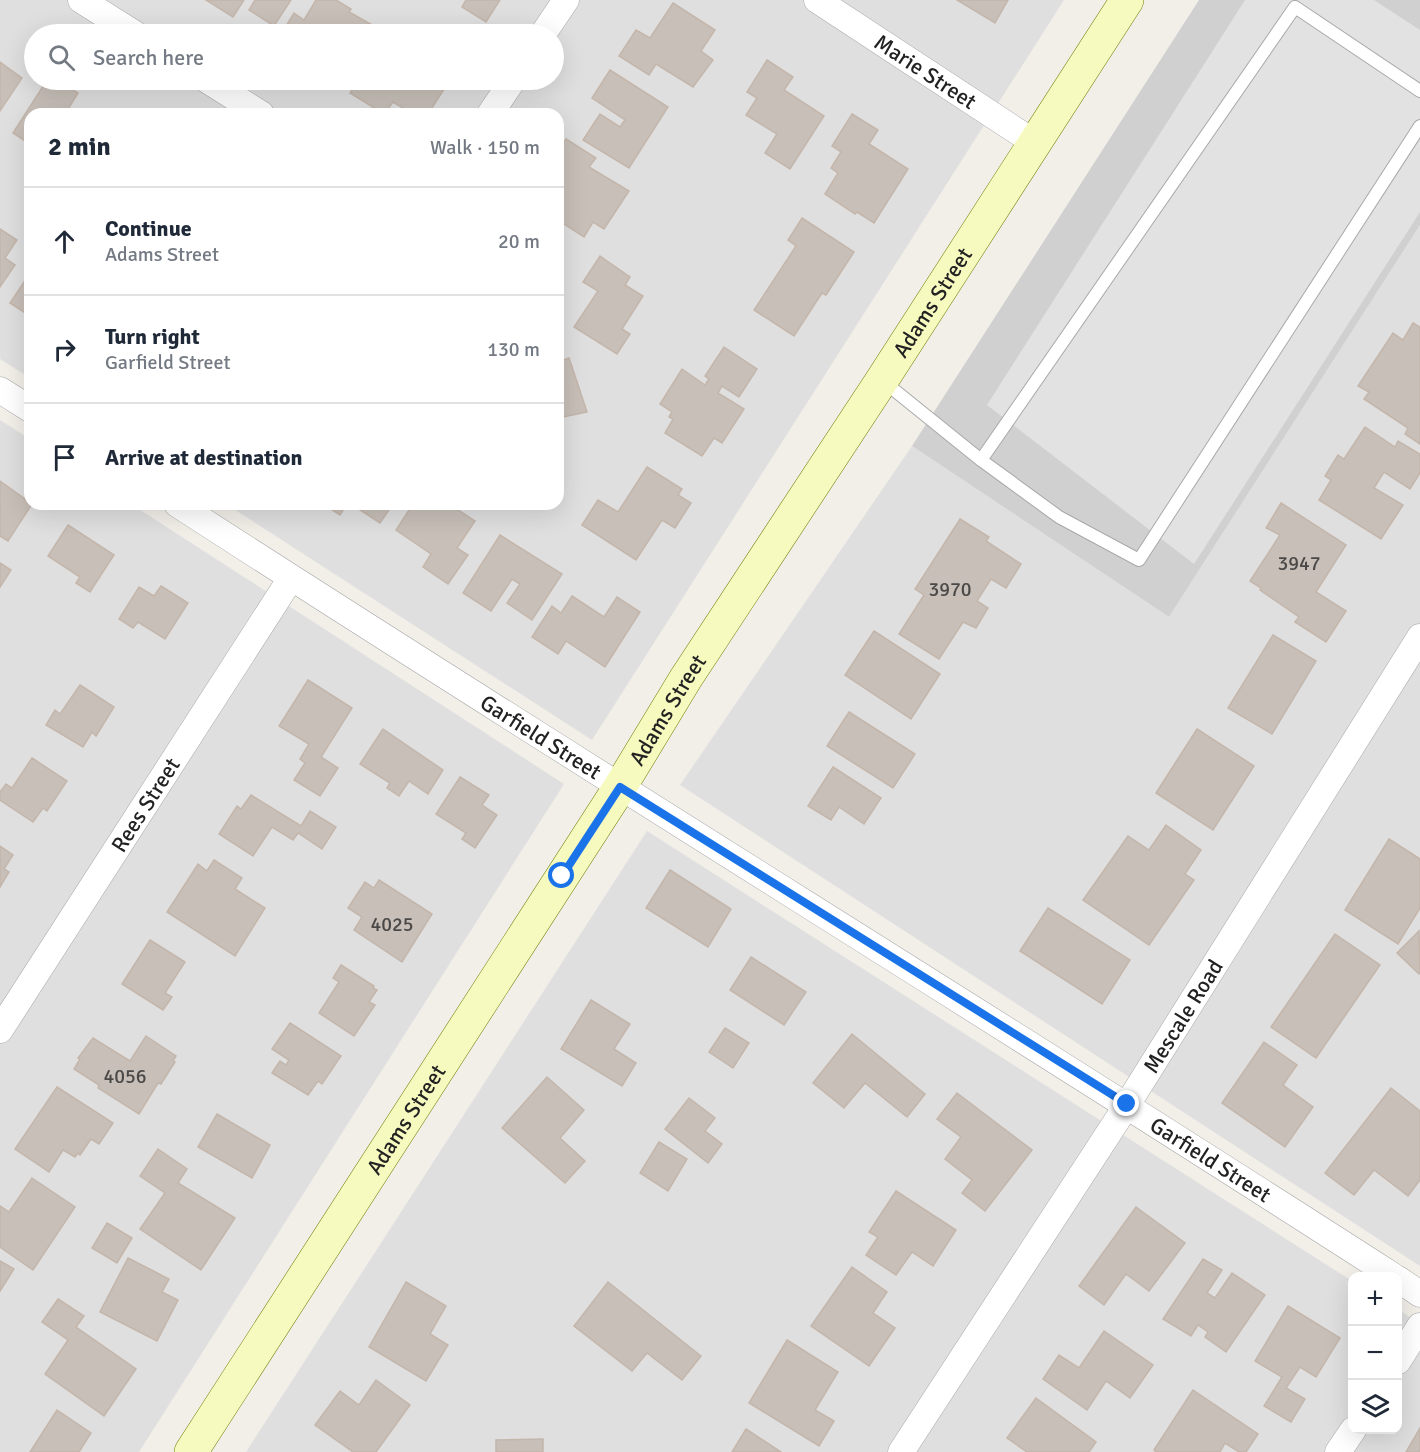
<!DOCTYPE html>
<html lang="en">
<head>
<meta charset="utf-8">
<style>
	body { margin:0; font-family:Signika,sans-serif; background:#f6f6f7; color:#1f2937 }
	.controls { position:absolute; right:18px; bottom:18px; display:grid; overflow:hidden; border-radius:12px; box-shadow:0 6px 24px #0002 }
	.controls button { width:54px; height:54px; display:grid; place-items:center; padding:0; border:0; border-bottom:2px solid #e0e1e3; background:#fff; color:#1f2937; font:30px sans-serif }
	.stop { position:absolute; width:18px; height:18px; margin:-14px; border:4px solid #1a73e8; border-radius:50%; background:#fff }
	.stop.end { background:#1a73e8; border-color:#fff; box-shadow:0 2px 6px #0008 }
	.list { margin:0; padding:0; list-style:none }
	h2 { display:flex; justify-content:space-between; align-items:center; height:78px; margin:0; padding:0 24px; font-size:26px }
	h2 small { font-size:20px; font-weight:400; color:#747a83 }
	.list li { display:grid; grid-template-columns:39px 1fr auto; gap:18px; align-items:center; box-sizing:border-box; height:108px; padding:0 24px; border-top:2px solid #e0e1e3 }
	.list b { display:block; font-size:22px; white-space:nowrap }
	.list p { margin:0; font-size:20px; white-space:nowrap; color:#747a83 }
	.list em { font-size:20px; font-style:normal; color:#747a83 }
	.icon { flex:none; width:33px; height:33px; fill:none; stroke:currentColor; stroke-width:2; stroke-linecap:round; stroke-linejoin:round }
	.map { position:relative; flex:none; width:1420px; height:1452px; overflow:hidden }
	.search { position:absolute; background:#fff; box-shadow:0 6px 24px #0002; left:24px; top:24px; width:540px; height:66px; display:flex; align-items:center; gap:15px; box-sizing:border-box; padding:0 21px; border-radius:33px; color:#747a83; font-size:22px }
	.panel { position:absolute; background:#fff; box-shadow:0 6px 24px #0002; left:24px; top:108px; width:540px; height:402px; border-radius:18px }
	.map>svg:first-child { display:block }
</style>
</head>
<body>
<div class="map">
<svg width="1420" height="1452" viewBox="0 0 1420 1452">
	<rect width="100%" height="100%" fill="#f2efe9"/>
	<g fill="#e0dfdf" fill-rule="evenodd">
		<path d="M 0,0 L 1064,0 L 592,740 L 226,504 L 558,504 L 558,114 L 30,114 L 30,378 L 0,359 ZM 34,34 L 554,34 L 554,80 L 34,80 Z"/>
		<path d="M 1420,225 L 1420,1266 L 680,785 L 912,446 L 1169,617 Z"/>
		<path d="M 0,420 L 30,439 L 30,504 L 131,504 L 564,784 L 139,1452 L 0,1452 Z"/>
		<path d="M 647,831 L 1352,1281 L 1352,1430 L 1398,1430 L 1398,1309 L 1420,1324 L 1420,1452 L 246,1452 Z"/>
	</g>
	<path fill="#d0d0d0" d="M 1199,0 L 1420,0 L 1420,225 L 1169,617 L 912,446 Z"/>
	<path fill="#e2e2e2" d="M 1245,0 L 1374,0 L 1420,30 L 1420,212 L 1194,564 L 987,405 Z"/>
	<g fill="#c7bfb8" stroke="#c4b6ab" stroke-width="1.5">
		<path d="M 206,0 L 244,0 L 233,17 Z"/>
		<path d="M 255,0 L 291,0 L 274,26 L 249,10 Z"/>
		<path d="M 316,0 L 336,0 L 351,9 L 349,12 L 374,26 L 368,34 L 281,34 L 294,13 L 304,20 Z"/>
		<path d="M 466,0 L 500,0 L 486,22 L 462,7 Z"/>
		<path d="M 957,0 L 1008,0 L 995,23 Z"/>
		<path d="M 673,3 L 715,30 L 701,51 L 713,60 L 693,87 L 656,64 L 649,75 L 619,56 L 636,30 L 650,38 Z"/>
		<path d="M 767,60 L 793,77 L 784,90 L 824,116 L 790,169 L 765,153 L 777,134 L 746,115 L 757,98 L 747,92 Z"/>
		<path d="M 0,62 L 22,78 L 0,111 Z"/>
		<path d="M 610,70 L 668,107 L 629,168 L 583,140 L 600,114 L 620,127 L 625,120 L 592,98 Z"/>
		<path d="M 47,80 L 56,80 L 78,93 L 65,114 L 30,114 L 30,144 L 13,133 Z"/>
		<path d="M 358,80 L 450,80 L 428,114 L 413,114 L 393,102 L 384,114 L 350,93 Z"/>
		<path d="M 852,114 L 878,130 L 869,144 L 908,169 L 874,223 L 857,212 L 855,214 L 825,194 L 838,173 L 831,168 L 841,152 L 832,146 Z"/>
		<path d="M 566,139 L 596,158 L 589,167 L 629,191 L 604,229 L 593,222 L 584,237 L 558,220 L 558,183 L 564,174 L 558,170 L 558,151 Z"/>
		<path d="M 802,218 L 854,252 L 826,295 L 822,293 L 794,336 L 754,310 L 796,246 L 788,240 Z"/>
		<path d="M 0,229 L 17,240 L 5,258 L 15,265 L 0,287 Z"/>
		<path d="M 600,256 L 630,277 L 625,285 L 643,296 L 622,329 L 630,334 L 617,354 L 574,327 L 598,291 L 583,282 Z"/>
		<path d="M 30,273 L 30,316 L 10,303 Z"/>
		<path d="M 1413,323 L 1420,327 L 1420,444 L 1405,434 L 1408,428 L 1364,399 L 1369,392 L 1358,386 L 1393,333 L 1403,340 Z"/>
		<path d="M 724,347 L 757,369 L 739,397 L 722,386 L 718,393 L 744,409 L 722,443 L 714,438 L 702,456 L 665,433 L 673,419 L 669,417 L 672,412 L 660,404 L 682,369 L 705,385 L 709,379 L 705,376 Z"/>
		<path d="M 569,358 L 587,412 L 558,418 L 558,362 Z"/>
		<path d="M 1365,427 L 1395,447 L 1398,441 L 1420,454 L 1420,473 L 1410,489 L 1384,472 L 1374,488 L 1403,505 L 1381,539 L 1319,500 L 1331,480 L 1325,476 L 1338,455 L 1344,459 Z"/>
		<path d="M 647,467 L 682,489 L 678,495 L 691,503 L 675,528 L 662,520 L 636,560 L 582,525 L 598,500 L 618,512 Z"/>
		<path d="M 0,481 L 32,504 L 8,541 L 0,536 Z"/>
		<path d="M 1281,503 L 1346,545 L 1316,592 L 1346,611 L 1326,642 L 1295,622 L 1299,617 L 1260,590 L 1261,588 L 1250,581 L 1280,535 L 1266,528 Z"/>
		<path d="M 323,504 L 347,504 L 340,515 Z"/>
		<path d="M 351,504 L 393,504 L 380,523 Z"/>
		<path d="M 413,504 L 449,504 L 475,521 L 457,548 L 468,555 L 448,584 L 423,567 L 431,554 L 396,530 Z"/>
		<path d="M 960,519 L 989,537 L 986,541 L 1021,564 L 1006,588 L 991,579 L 977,601 L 988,608 L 976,628 L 963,622 L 939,659 L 899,634 L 924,595 L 915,589 Z"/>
		<path d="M 68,525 L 114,555 L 90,592 L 76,583 L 80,577 L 48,556 Z"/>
		<path d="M 500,535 L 562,574 L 532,620 L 507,603 L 520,584 L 512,579 L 491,611 L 463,593 Z"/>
		<path d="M 0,563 L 11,570 L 0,587 Z"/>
		<path d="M 161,586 L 188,603 L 165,639 L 138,622 L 133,628 L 119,619 L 139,587 L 154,596 Z"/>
		<path d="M 572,596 L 604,617 L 617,597 L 640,612 L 605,667 L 566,641 L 558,654 L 532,637 L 552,606 L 561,613 Z"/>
		<path d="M 874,631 L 940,674 L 911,719 L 845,675 Z"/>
		<path d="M 1273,635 L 1316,661 L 1272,734 L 1228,708 Z"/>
		<path d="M 308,680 L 352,708 L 321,757 L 338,768 L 320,796 L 294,780 L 305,763 L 300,759 L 309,744 L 279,726 Z"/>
		<path d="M 80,685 L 114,707 L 96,736 L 92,732 L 83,747 L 46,725 L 55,710 L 60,714 Z"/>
		<path d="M 849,712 L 915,754 L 893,788 L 827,746 Z"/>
		<path d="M 383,729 L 443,770 L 428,794 L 409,781 L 399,796 L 387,788 L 390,783 L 360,764 Z"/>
		<path d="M 1197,729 L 1254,766 L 1213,830 L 1156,793 Z"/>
		<path d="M 32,758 L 67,781 L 47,811 L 43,808 L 33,822 L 0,800 L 0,792 L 6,784 L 12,788 Z"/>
		<path d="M 833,767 L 881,798 L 864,824 L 839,807 L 831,820 L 808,806 Z"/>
		<path d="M 460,777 L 489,795 L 482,805 L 497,815 L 475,848 L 462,839 L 466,833 L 436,814 Z"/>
		<path d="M 251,795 L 301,826 L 310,811 L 336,827 L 322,849 L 298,833 L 293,840 L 272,827 L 253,856 L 219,834 L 237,806 L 241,809 Z"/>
		<path d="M 1166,825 L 1201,850 L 1185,874 L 1194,880 L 1149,945 L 1083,900 L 1128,836 L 1149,850 Z"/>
		<path d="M 1389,839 L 1420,859 L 1420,908 L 1398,944 L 1345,910 Z"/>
		<path d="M 0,846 L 13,855 L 4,869 L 9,872 L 0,887 Z"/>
		<path d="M 214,860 L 242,878 L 235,889 L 265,908 L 235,956 L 167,912 L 198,864 L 207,871 Z"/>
		<path d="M 670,870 L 731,909 L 708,947 L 646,908 Z"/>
		<path d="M 379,880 L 432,914 L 402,962 L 354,930 L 362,917 L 348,908 L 365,882 L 374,888 Z"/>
		<path d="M 1048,908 L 1130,960 L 1102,1004 L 1020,951 Z"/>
		<path d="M 1419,931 L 1420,973 L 1419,974 L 1397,953 Z"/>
		<path d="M 1335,934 L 1380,965 L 1316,1058 L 1271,1027 Z"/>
		<path d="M 150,940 L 185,962 L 165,993 L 172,997 L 163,1010 L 122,984 Z"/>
		<path d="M 751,957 L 806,992 L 784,1025 L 730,990 Z"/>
		<path d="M 341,965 L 374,986 L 373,988 L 377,990 L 369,1002 L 375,1005 L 354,1036 L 319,1013 L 339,982 L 333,978 Z"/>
		<path d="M 591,1000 L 630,1024 L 614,1049 L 636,1063 L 622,1086 L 561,1049 Z"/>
		<path d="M 290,1023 L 341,1056 L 322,1084 L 318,1081 L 308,1095 L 272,1073 L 280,1061 L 286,1065 L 289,1060 L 272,1049 Z"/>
		<path d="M 725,1028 L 749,1043 L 733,1068 L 709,1052 Z"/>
		<path d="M 852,1034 L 925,1094 L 907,1117 L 865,1083 L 844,1108 L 813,1083 Z"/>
		<path d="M 146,1036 L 176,1056 L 173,1061 L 175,1062 L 161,1084 L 158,1083 L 139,1114 L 98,1088 L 99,1085 L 74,1069 L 80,1059 L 78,1058 L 93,1038 L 130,1061 Z"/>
		<path d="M 1264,1042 L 1297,1065 L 1283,1085 L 1313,1107 L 1285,1147 L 1222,1103 Z"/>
		<path d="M 547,1077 L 584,1110 L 560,1138 L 585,1161 L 565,1183 L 502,1128 Z"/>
		<path d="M 57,1087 L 113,1123 L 99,1144 L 91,1139 L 80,1155 L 78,1153 L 75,1157 L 63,1150 L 49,1172 L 15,1149 Z"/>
		<path d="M 1391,1088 L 1420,1111 L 1420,1180 L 1408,1196 L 1374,1170 L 1354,1195 L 1325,1173 Z"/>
		<path d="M 957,1093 L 1032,1150 L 985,1211 L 962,1193 L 972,1180 L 945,1159 L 961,1137 L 937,1119 Z"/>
		<path d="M 689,1098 L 715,1118 L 705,1131 L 722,1144 L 708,1163 L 665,1129 Z"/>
		<path d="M 217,1114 L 270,1145 L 252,1178 L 198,1147 Z"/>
		<path d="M 659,1142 L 687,1159 L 668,1191 L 640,1173 Z"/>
		<path d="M 158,1149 L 187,1169 L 178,1183 L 235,1218 L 201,1270 L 140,1229 L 165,1193 L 140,1176 Z"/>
		<path d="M 32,1178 L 75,1207 L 33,1270 L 0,1247 L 0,1206 L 9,1212 Z"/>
		<path d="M 896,1191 L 956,1230 L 933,1266 L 912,1252 L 896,1275 L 866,1255 L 878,1237 L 869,1232 Z"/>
		<path d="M 1136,1207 L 1185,1243 L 1149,1291 L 1126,1274 L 1104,1305 L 1079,1286 Z"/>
		<path d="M 107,1223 L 132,1238 L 117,1263 L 92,1248 Z"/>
		<path d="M 128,1258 L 169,1279 L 162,1292 L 178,1300 L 157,1341 L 100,1312 Z"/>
		<path d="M 1203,1259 L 1222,1270 L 1207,1293 L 1215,1298 L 1232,1273 L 1265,1295 L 1226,1352 L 1205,1337 L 1208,1332 L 1198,1325 L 1191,1336 L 1163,1319 Z"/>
		<path d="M 0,1261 L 14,1269 L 0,1291 Z"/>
		<path d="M 852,1267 L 887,1292 L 873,1313 L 895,1328 L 869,1366 L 811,1326 Z"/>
		<path d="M 406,1282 L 446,1306 L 430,1334 L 448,1345 L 426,1381 L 369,1347 Z"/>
		<path d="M 608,1282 L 701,1356 L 682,1380 L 647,1353 L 632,1371 L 574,1326 Z"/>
		<path d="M 58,1299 L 84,1316 L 76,1327 L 136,1369 L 104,1416 L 45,1374 L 68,1340 L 42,1322 Z"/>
		<path d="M 1288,1306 L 1340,1338 L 1316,1377 L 1300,1367 L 1286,1388 L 1305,1399 L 1291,1422 L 1264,1406 L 1282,1377 L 1255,1361 Z"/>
		<path d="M 1104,1331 L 1153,1365 L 1130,1398 L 1106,1381 L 1087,1410 L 1043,1379 L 1059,1355 L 1079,1368 Z"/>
		<path d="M 787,1340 L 838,1372 L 815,1410 L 834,1421 L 819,1446 L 749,1403 Z"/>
		<path d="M 376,1380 L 410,1405 L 376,1452 L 353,1452 L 315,1425 L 340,1391 L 359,1405 Z"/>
		<path d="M 1193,1390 L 1258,1434 L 1246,1452 L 1239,1452 L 1225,1443 L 1220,1452 L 1156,1452 L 1154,1450 Z"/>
		<path d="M 1036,1398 L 1096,1442 L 1089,1452 L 1027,1452 L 1007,1438 Z"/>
		<path d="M 57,1410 L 91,1433 L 79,1452 L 30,1452 Z"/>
		<path d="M 1420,1428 L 1420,1452 L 1406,1452 Z"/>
		<path d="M 746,1429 L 781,1452 L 732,1452 Z"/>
		<path d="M 543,1439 L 543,1452 L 496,1452 L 496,1440 Z"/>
	</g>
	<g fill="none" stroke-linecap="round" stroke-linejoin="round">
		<defs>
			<g id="service">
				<path d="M 883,381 L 981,460 L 1059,517 L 1139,560 L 1420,126"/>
				<path d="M 981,460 L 1295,7 L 1420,91"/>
			</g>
			<g id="minor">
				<path d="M 81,0 L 135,34"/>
				<path id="s1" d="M 817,0 L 1035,143"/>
				<path d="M 543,34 L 566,0"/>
				<path d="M 207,80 L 261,114"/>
				<path d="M 490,114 L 513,80"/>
				<path d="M 0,390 L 30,409"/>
				<path id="s2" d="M 177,504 C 580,765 990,1016 1393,1276"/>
				<path id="s3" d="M 0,1030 L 291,578"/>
				<path d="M 1398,1279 L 1420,1294"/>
				<path d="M 1398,1361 L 1420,1326"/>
				<path id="s4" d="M 901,1452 L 1127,1105 L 1420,637"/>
				<path d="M 1338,1452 L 1353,1430"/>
			</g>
			<g id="secondary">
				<path id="s5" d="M 191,1452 L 620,787 L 686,678 L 882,380 L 1127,0"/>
			</g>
		</defs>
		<use href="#service" stroke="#a9a9a9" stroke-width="14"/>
		<use href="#minor" stroke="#a9a9a9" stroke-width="27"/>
		<use href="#secondary" stroke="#707d05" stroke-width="34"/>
		<use href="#service" stroke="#fff" stroke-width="12"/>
		<use href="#minor" stroke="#fff" stroke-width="26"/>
		<use href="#secondary" stroke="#f7fabf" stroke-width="33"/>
	</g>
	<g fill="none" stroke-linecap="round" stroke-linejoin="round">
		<path stroke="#1a73e8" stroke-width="8" d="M 562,876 L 620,787 L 1127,1104"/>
	</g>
	<g text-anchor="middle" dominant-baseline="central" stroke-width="5" stroke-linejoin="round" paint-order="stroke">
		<g font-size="20" fill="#4b4948">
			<text x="1299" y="563">3947</text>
			<text x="950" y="589">3970</text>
			<text x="392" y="924">4025</text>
			<text x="125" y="1076">4056</text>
		</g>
		<g font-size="22" fill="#222" stroke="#fff">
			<text stroke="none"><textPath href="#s1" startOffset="130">Marie Street</textPath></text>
			<text stroke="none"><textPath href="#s5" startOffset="1368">Adams Street</textPath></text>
			<text stroke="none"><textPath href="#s5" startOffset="882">Adams Street</textPath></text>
			<text stroke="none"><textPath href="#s2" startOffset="432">Garfield Street</textPath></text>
			<text stroke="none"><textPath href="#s3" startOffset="268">Rees Street</textPath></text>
			<text stroke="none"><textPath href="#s4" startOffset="519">Mescale Road</textPath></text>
			<text stroke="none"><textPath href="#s5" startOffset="396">Adams Street</textPath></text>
			<text stroke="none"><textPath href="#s2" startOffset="1224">Garfield Street</textPath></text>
		</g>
	</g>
</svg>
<div class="controls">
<button>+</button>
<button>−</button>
<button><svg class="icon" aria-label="layers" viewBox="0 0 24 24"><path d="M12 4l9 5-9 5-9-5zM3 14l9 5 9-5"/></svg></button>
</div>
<div class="stop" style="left:562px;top:876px"></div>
<div class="stop end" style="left:1127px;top:1104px"></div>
<div class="search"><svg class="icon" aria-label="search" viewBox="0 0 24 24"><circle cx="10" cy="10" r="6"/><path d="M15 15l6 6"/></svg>Search here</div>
<section class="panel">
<h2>2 min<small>Walk · 150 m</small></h2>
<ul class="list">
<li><svg class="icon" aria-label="ahead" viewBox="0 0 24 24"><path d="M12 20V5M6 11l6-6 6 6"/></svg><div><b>Continue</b><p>Adams Street</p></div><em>20 m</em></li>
<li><svg class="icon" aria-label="right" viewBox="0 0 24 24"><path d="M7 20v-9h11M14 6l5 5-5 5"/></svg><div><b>Turn right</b><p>Garfield Street</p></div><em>130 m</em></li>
<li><svg class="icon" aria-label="arrive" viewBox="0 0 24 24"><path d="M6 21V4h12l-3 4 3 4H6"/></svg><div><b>Arrive at destination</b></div></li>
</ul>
</section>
</div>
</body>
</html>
